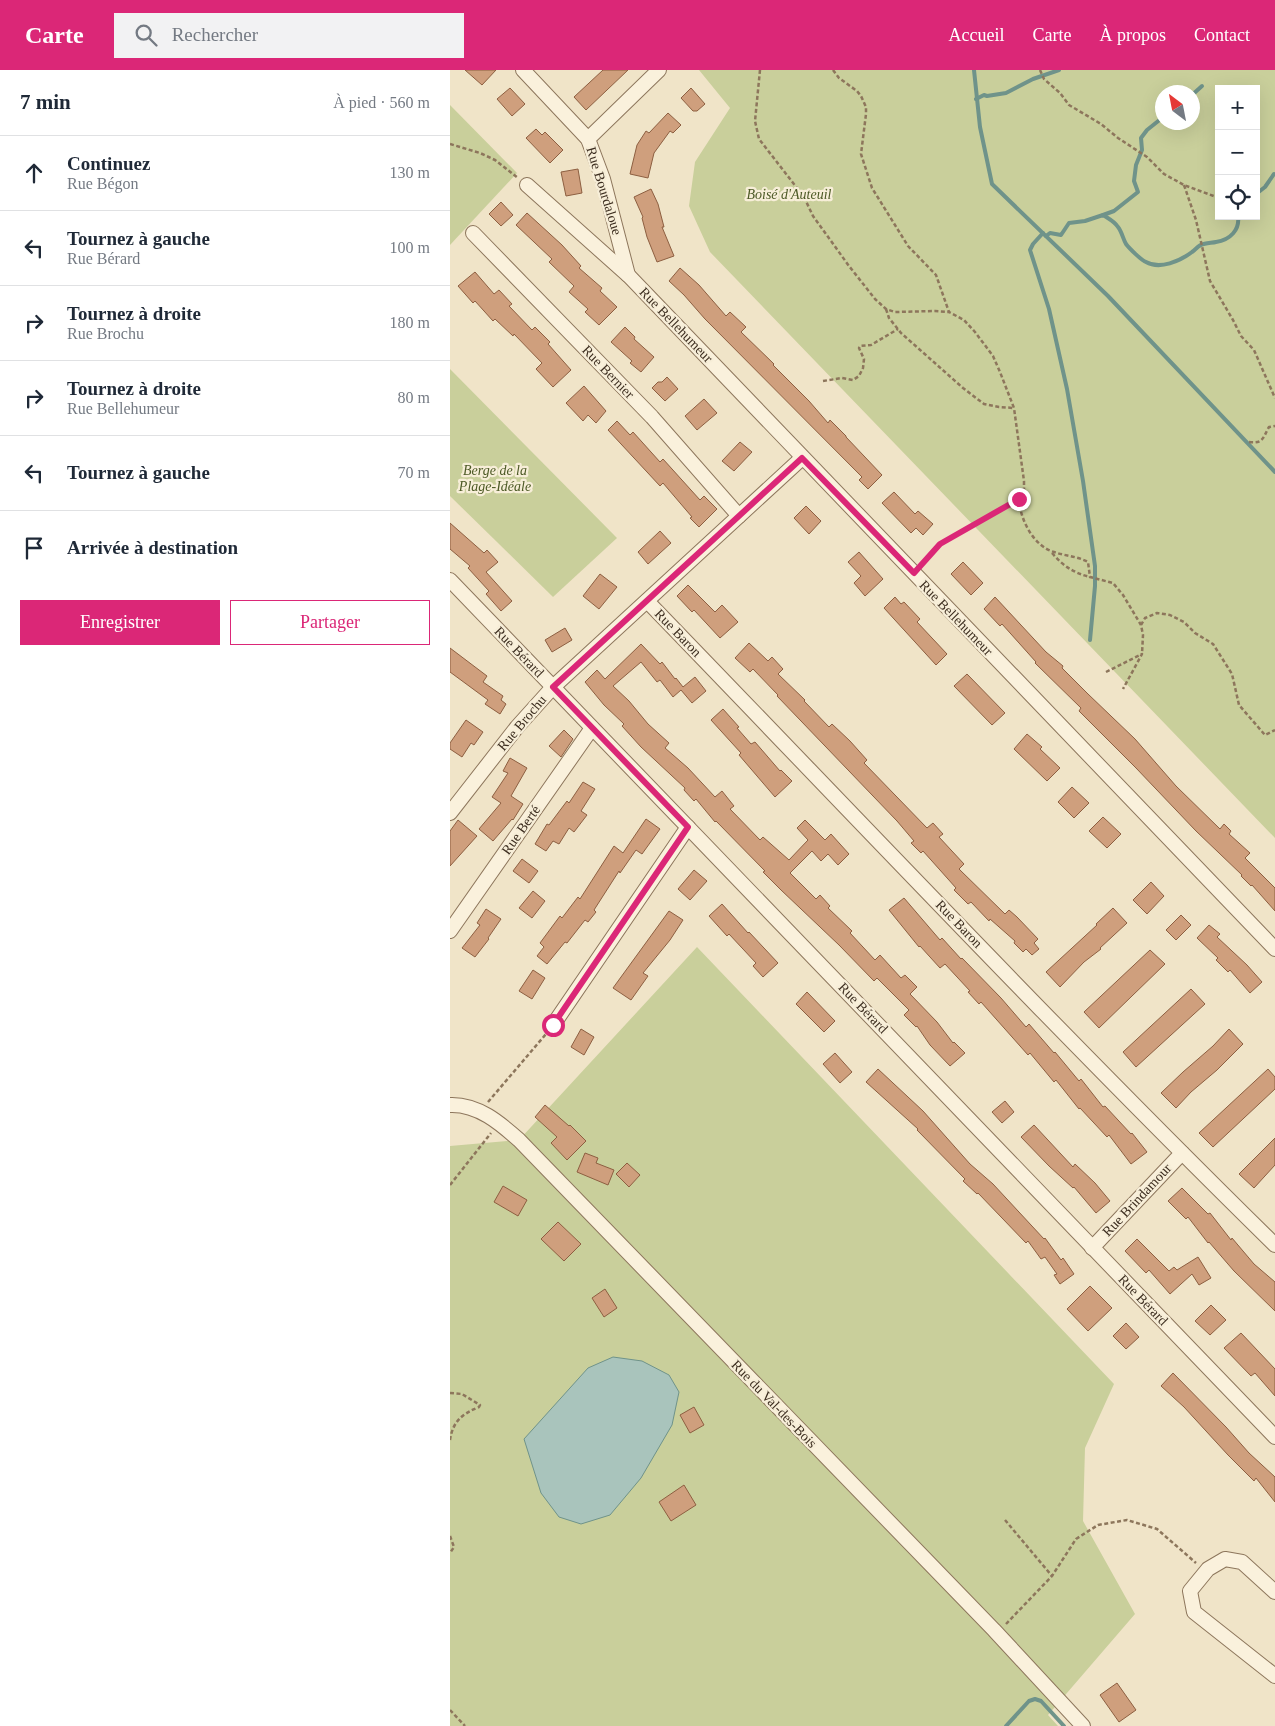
<!DOCTYPE html>
<html lang="fr">
<head>
<meta charset="utf-8">
<style>
	body { margin:0; font-family:"Times New Roman",serif; background:#f2f2f3; color:#1f2937 }
	.controls { position:absolute; right:15px; top:15px; display:grid; overflow:hidden; border-radius:0px; box-shadow:0 5px 20px #0002 }
	.controls button { width:45px; height:45px; display:grid; place-items:center; padding:0; border:0; border-bottom:1px solid #e0e1e3; background:#fff; color:#1f2937; font:25px sans-serif }
	.compass { position:absolute; left:705px; top:15px; width:45px; height:45px; border-radius:50%; background:#fff; box-shadow:0 5px 20px #0002; rotate:328deg }
	.stop { position:absolute; width:15px; height:15px; margin:-11px; border:4px solid #db2777; border-radius:50%; background:#fff }
	.stop.end { background:#db2777; border-color:#fff; box-shadow:0 1px 5px #0008 }
	.list { margin:0; padding:0; list-style:none }
	h2 { display:flex; justify-content:space-between; align-items:center; height:65px; margin:0; padding:0 20px; font-size:21px }
	h2 small { font-size:16px; font-weight:400; color:#747a83 }
	.list li { display:grid; grid-template-columns:32px 1fr auto; gap:15px; align-items:center; box-sizing:border-box; height:75px; padding:0 20px; border-top:1px solid #e0e1e3 }
	.list b { display:block; font-size:19px; white-space:nowrap }
	.list p { margin:0; font-size:16px; white-space:nowrap; color:#747a83 }
	.list em { font-size:16px; font-style:normal; color:#747a83 }
	.actions { display:flex; gap:10px; padding:15px 20px }
	.actions a { flex:1; padding:11px 0; border:1px solid #db2777; border-radius:0px; text-align:center; font-size:18px; color:#db2777 }
	.actions .main { background:#db2777; color:#fff }
	.icon { flex:none; width:28px; height:28px; fill:none; stroke:currentColor; stroke-width:2; stroke-linecap:round; stroke-linejoin:round }
	.map { position:relative; flex:none; width:825px; height:1656px; overflow:hidden }
	header { display:flex; align-items:center; gap:30px; box-sizing:border-box; height:70px; padding:0 25px; background:#db2777; color:#fff }
	header strong { font-size:24px }
	nav { display:flex; gap:28px; margin-inline-start:auto; font-size:18px }
	.search { width:350px; height:45px; background:#f2f2f3; display:flex; align-items:center; gap:12px; box-sizing:border-box; padding:0 18px; border-radius:0px; color:#747a83; font-size:19px }
	main { display:flex }
	aside { flex:1; background:#fff }
	.map>svg:first-child { display:block }
</style>
</head>
<body>
<header>
<strong>Carte</strong>
<div class="search"><svg class="icon" aria-label="search" viewBox="0 0 24 24"><circle cx="10" cy="10" r="6"/><path d="M15 15l6 6"/></svg>Rechercher</div>
<nav><a>Accueil</a><a>Carte</a><a>À propos</a><a>Contact</a></nav>
</header>
<main>
<aside>
<h2>7 min<small>À pied · 560 m</small></h2>
<ul class="list">
<li><svg class="icon" aria-label="ahead" viewBox="0 0 24 24"><path d="M12 20V5M6 11l6-6 6 6"/></svg><div><b>Continuez</b><p>Rue Bégon</p></div><em>130 m</em></li>
<li><svg class="icon" aria-label="left" viewBox="0 0 24 24"><path d="M17 20v-9H6M10 6l-5 5 5 5"/></svg><div><b>Tournez à gauche</b><p>Rue Bérard</p></div><em>100 m</em></li>
<li><svg class="icon" aria-label="right" viewBox="0 0 24 24"><path d="M7 20v-9h11M14 6l5 5-5 5"/></svg><div><b>Tournez à droite</b><p>Rue Brochu</p></div><em>180 m</em></li>
<li><svg class="icon" aria-label="right" viewBox="0 0 24 24"><path d="M7 20v-9h11M14 6l5 5-5 5"/></svg><div><b>Tournez à droite</b><p>Rue Bellehumeur</p></div><em>80 m</em></li>
<li><svg class="icon" aria-label="left" viewBox="0 0 24 24"><path d="M17 20v-9H6M10 6l-5 5 5 5"/></svg><div><b>Tournez à gauche</b></div><em>70 m</em></li>
<li><svg class="icon" aria-label="arrive" viewBox="0 0 24 24"><path d="M6 21V4h12l-3 4 3 4H6"/></svg><div><b>Arrivée à destination</b></div></li>
</ul>
<div class="actions"><a class="main">Enregistrer</a><a>Partager</a></div>
</aside>
<div class="map">
<svg width="825" height="1656" viewBox="0 0 825 1656">
	<rect width="100%" height="100%" fill="#f0e4c8"/>
	<g fill="#c9cf9b" fill-rule="evenodd">
		<path d="M 249,0 L 825,0 L 825,768 L 260,182 L 239,136 L 245,92 L 280,38 ZM 769,19 L 806,19 L 806,146 L 769,146 ZM 712,22 L 742,22 L 742,52 L 712,52 Z"/>
		<path d="M 0,35 L 67,103 L 0,175 Z"/>
		<path d="M 0,299 L 167,468 L 103,527 L 0,426 Z"/>
		<path d="M 247,877 L 664,1314 L 635,1378 L 633,1451 L 685,1544 L 598,1645 L 608,1656 L 0,1656 L 0,1076 L 69,1070 Z"/>
	</g>
	<path fill="#a9c4bc" stroke="#6f938a" d="M 163,1287 L 192,1291 L 219,1305 L 229,1322 L 222,1355 L 191,1408 L 160,1445 L 131,1454 L 109,1447 L 91,1423 L 74,1369 L 138,1298 Z"/>
	<g fill="none" stroke-linecap="round" stroke-linejoin="round">
		<g stroke="#6f938a" stroke-width="4">
			<path d="M 524,0 L 530,57 L 542,114 L 658,226 L 825,402"/>
			<path d="M 742,25 L 752,16"/>
			<path d="M 526,29 L 534,25 L 537,26 L 556,23 L 583,9 L 609,0"/>
			<path d="M 806,124 L 815,117 L 824,104"/>
			<path d="M 653,145 L 664,141 L 688,122 L 684,111 L 686,95 L 692,80 L 691,68 L 697,60 L 712,48"/>
			<path d="M 593,163 L 583,174 L 580,180 L 599,239 L 617,319 L 633,411 L 645,496 L 645,516 L 640,570"/>
			<path d="M 596,166 L 600,163 L 611,165 L 619,153 L 635,151 L 653,145 C 659,149 664,151 668,157 C 672,162 673,169 676,174 C 679,178 692,191 696,192 C 710,200 730,191 742,182 C 745,180 748,176 751,175 C 755,173 762,173 766,172 C 780,170 790,160 788,146"/>
			<path d="M 556,1656 L 579,1631 L 585,1629 L 591,1631 L 614,1656"/>
		</g>
	</g>
	<g fill="#cf9f7d" stroke="#8d5f41">
		<path d="M 15,0 L 46,0 L 32,15 Z"/>
		<path d="M 153,0 L 178,0 L 136,40 L 124,27 Z"/>
		<path d="M 60,18 L 75,34 L 62,46 L 47,29 Z"/>
		<path d="M 241,18 L 255,34 L 247,41 L 243,41 L 231,28 Z"/>
		<path d="M 218,43 L 231,55 L 223,63 L 220,61 L 204,83 L 198,108 L 180,104 L 187,75 L 196,61 L 199,63 Z"/>
		<path d="M 86,59 L 92,65 L 95,62 L 113,80 L 100,93 L 76,68 Z"/>
		<path d="M 128,99 L 132,123 L 116,126 L 111,102 Z"/>
		<path d="M 201,119 L 208,134 L 214,157 L 212,157 L 224,186 L 207,192 L 197,167 L 192,148 L 193,147 L 184,127 Z"/>
		<path d="M 51,132 L 63,145 L 51,156 L 39,144 Z"/>
		<path d="M 77,143 L 112,175 L 131,196 L 129,198 L 152,218 L 150,221 L 167,237 L 149,255 L 135,242 L 138,239 L 119,222 L 124,216 L 99,192 L 102,189 L 66,155 Z"/>
		<path d="M 230,198 L 249,215 L 276,246 L 280,242 L 296,257 L 291,262 L 324,294 L 323,295 L 359,331 L 378,353 L 380,350 L 396,366 L 396,367 L 432,405 L 418,419 L 409,410 L 412,407 L 255,249 L 234,225 L 219,211 Z"/>
		<path d="M 25,202 L 44,224 L 49,220 L 62,234 L 59,236 L 82,260 L 85,257 L 100,272 L 98,274 L 121,300 L 103,317 L 86,299 L 92,293 L 64,264 L 63,266 L 45,249 L 43,251 L 25,231 L 23,233 L 8,216 Z"/>
		<path d="M 175,257 L 185,267 L 184,269 L 204,287 L 191,302 L 180,293 L 182,291 L 161,272 Z"/>
		<path d="M 217,307 L 228,319 L 215,331 L 202,318 L 208,312 L 212,312 Z"/>
		<path d="M 134,316 L 156,341 L 146,353 L 138,345 L 133,351 L 116,333 Z"/>
		<path d="M 254,329 L 267,343 L 247,360 L 235,346 Z"/>
		<path d="M 167,351 L 180,365 L 183,362 L 210,392 L 213,389 L 250,430 L 254,426 L 267,439 L 249,457 L 240,448 L 242,447 L 213,413 L 210,416 L 158,360 Z"/>
		<path d="M 290,372 L 302,382 L 284,401 L 272,391 Z"/>
		<path d="M 444,422 L 465,444 L 468,441 L 483,454 L 473,465 L 466,458 L 461,463 L 432,433 Z"/>
		<path d="M 356,436 L 371,451 L 359,464 L 344,448 Z"/>
		<path d="M 0,453 L 34,483 L 37,480 L 48,492 L 36,502 L 62,531 L 51,541 L 36,524 L 39,521 L 18,498 L 20,496 L 0,479 Z"/>
		<path d="M 210,461 L 221,473 L 198,494 L 188,482 Z"/>
		<path d="M 409,482 L 433,509 L 415,526 L 404,513 L 411,506 L 398,492 Z"/>
		<path d="M 513,492 L 533,513 L 521,525 L 501,504 Z"/>
		<path d="M 150,504 L 167,517 L 149,539 L 133,526 Z"/>
		<path d="M 238,515 L 265,542 L 272,535 L 288,552 L 270,568 L 244,540 L 242,542 L 227,526 Z"/>
		<path d="M 445,527 L 451,534 L 454,532 L 470,549 L 467,552 L 497,584 L 486,595 L 434,538 Z"/>
		<path d="M 545,527 L 596,582 L 613,596 L 612,598 L 638,624 L 685,669 L 726,716 L 770,759 L 774,754 L 781,761 L 779,764 L 800,783 L 795,788 L 825,818 L 825,841 L 802,815 L 801,816 L 791,806 L 792,805 L 746,761 L 686,698 L 629,641 L 631,638 L 585,593 L 586,592 L 552,554 L 550,556 L 534,539 Z"/>
		<path d="M 115,558 L 122,570 L 102,582 L 95,570 Z"/>
		<path d="M 299,573 L 318,591 L 322,587 L 333,599 L 328,604 L 355,630 L 354,631 L 379,657 L 382,654 L 400,671 L 417,690 L 414,693 L 477,758 L 483,753 L 493,764 L 489,767 L 514,794 L 509,799 L 555,844 L 559,840 L 567,847 L 588,869 L 584,873 L 589,879 L 582,885 L 576,879 L 573,882 L 564,873 L 565,871 L 540,849 L 539,851 L 521,832 L 518,834 L 504,820 L 506,818 L 473,781 L 471,783 L 461,773 L 464,771 L 447,751 L 327,626 L 328,625 L 303,599 L 300,602 L 285,588 Z"/>
		<path d="M 191,574 L 210,594 L 212,592 L 225,609 L 226,608 L 233,617 L 245,607 L 256,621 L 242,633 L 231,620 L 223,627 L 210,610 L 207,612 L 191,592 L 163,616 L 179,631 L 198,654 L 219,673 L 215,678 L 238,698 L 265,727 L 272,721 L 284,736 L 280,739 L 310,770 L 313,767 L 339,790 L 358,770 L 347,758 L 355,750 L 375,770 L 381,764 L 399,784 L 388,795 L 378,784 L 371,791 L 362,781 L 340,803 L 366,829 L 370,825 L 380,836 L 378,838 L 402,861 L 400,863 L 425,890 L 430,885 L 451,908 L 455,905 L 467,917 L 460,924 L 487,952 L 503,973 L 504,972 L 515,983 L 500,996 L 480,975 L 467,956 L 466,957 L 454,945 L 459,940 L 427,908 L 424,911 L 389,875 L 331,820 L 313,802 L 315,801 L 266,751 L 265,752 L 246,729 L 244,731 L 234,720 L 235,718 L 191,677 L 172,656 L 174,654 L 154,635 L 135,612 L 147,600 L 155,609 Z"/>
		<path d="M 0,578 L 37,606 L 33,612 L 53,626 L 51,630 L 56,634 L 50,644 L 35,634 L 38,630 L 0,602 Z"/>
		<path d="M 517,604 L 555,643 L 542,655 L 504,616 Z"/>
		<path d="M 273,639 L 289,657 L 287,658 L 301,674 L 305,672 L 330,701 L 331,700 L 342,711 L 325,727 L 289,685 L 291,683 L 261,650 Z"/>
		<path d="M 16,650 L 33,662 L 24,675 L 21,673 L 12,687 L 0,679 L 0,673 Z"/>
		<path d="M 114,660 L 123,669 L 111,687 L 99,676 Z"/>
		<path d="M 577,664 L 592,677 L 590,679 L 610,698 L 597,711 L 564,679 Z"/>
		<path d="M 60,688 L 77,698 L 61,726 L 73,734 L 63,750 L 62,749 L 43,771 L 29,759 L 51,733 L 42,727 L 58,703 L 53,701 Z"/>
		<path d="M 133,712 L 145,719 L 131,741 L 137,745 L 124,762 L 119,758 L 109,774 L 103,771 L 96,781 L 85,774 L 97,754 L 99,755 L 117,731 L 119,733 Z"/>
		<path d="M 622,717 L 639,733 L 624,748 L 608,732 Z"/>
		<path d="M 653,747 L 671,764 L 657,778 L 639,761 Z"/>
		<path d="M 196,749 L 210,759 L 192,784 L 186,780 L 170,803 L 169,801 L 144,840 L 146,842 L 138,852 L 135,850 L 117,873 L 115,872 L 97,894 L 87,886 L 94,877 L 90,873 L 110,846 L 112,848 L 128,827 L 130,829 L 164,776 L 173,783 Z"/>
		<path d="M 8,750 L 27,766 L 0,796 L 0,761 Z"/>
		<path d="M 72,789 L 88,801 L 79,813 L 63,801 Z"/>
		<path d="M 244,800 L 257,811 L 240,830 L 228,819 Z"/>
		<path d="M 701,812 L 714,826 L 697,844 L 683,830 Z"/>
		<path d="M 83,821 L 95,831 L 82,848 L 69,838 Z"/>
		<path d="M 454,828 L 490,870 L 492,868 L 511,889 L 512,888 L 551,928 L 576,957 L 579,954 L 604,983 L 605,982 L 629,1011 L 631,1009 L 653,1037 L 655,1036 L 681,1064 L 682,1063 L 697,1082 L 681,1094 L 659,1065 L 657,1067 L 630,1038 L 629,1039 L 606,1010 L 604,1012 L 580,983 L 578,985 L 531,932 L 529,934 L 518,922 L 520,921 L 495,894 L 490,898 L 470,876 L 469,877 L 439,840 Z"/>
		<path d="M 272,834 L 298,863 L 299,862 L 328,893 L 313,907 L 303,896 L 306,893 L 279,864 L 277,866 L 259,846 Z"/>
		<path d="M 663,838 L 677,853 L 650,878 L 651,879 L 634,892 L 610,917 L 596,902 L 647,855 L 646,854 Z"/>
		<path d="M 36,839 L 51,849 L 38,868 L 39,869 L 25,887 L 12,878 L 30,855 L 27,853 Z"/>
		<path d="M 219,841 L 233,850 L 220,870 L 193,903 L 198,906 L 181,930 L 163,918 Z"/>
		<path d="M 731,845 L 741,855 L 726,870 L 716,860 Z"/>
		<path d="M 759,855 L 770,864 L 767,867 L 797,895 L 812,912 L 800,923 L 780,900 L 778,902 L 766,890 L 768,888 L 747,868 Z"/>
		<path d="M 700,880 L 715,894 L 649,958 L 634,942 Z"/>
		<path d="M 83,900 L 95,908 L 82,929 L 69,921 Z"/>
		<path d="M 741,919 L 755,934 L 686,997 L 673,982 Z"/>
		<path d="M 357,922 L 385,951 L 374,962 L 346,934 Z"/>
		<path d="M 131,959 L 144,967 L 134,985 L 121,977 Z"/>
		<path d="M 779,959 L 793,974 L 767,1000 L 741,1022 L 726,1038 L 711,1023 L 733,1002 L 763,976 Z"/>
		<path d="M 385,983 L 402,1002 L 390,1013 L 373,994 Z"/>
		<path d="M 428,999 L 473,1041 L 520,1094 L 543,1114 L 594,1169 L 595,1168 L 611,1190 L 613,1188 L 624,1204 L 610,1214 L 604,1205 L 607,1204 L 595,1187 L 591,1189 L 578,1171 L 576,1173 L 528,1123 L 527,1124 L 513,1111 L 515,1109 L 467,1060 L 468,1059 L 416,1012 Z"/>
		<path d="M 818,999 L 825,1007 L 825,1019 L 763,1077 L 749,1063 Z"/>
		<path d="M 555,1031 L 564,1042 L 552,1053 L 542,1042 Z"/>
		<path d="M 95,1035 L 119,1056 L 120,1055 L 136,1071 L 117,1090 L 101,1073 L 107,1067 L 85,1047 Z"/>
		<path d="M 584,1055 L 623,1097 L 625,1094 L 645,1113 L 660,1131 L 646,1143 L 624,1117 L 623,1118 L 599,1096 L 571,1067 Z"/>
		<path d="M 825,1068 L 825,1095 L 804,1118 L 789,1104 Z"/>
		<path d="M 135,1083 L 148,1088 L 146,1093 L 164,1100 L 158,1115 L 127,1102 Z"/>
		<path d="M 177,1093 L 190,1105 L 179,1117 L 166,1104 Z"/>
		<path d="M 53,1116 L 77,1130 L 68,1146 L 44,1132 Z"/>
		<path d="M 732,1118 L 758,1144 L 760,1143 L 781,1170 L 782,1168 L 804,1194 L 825,1212 L 825,1241 L 784,1201 L 759,1172 L 758,1173 L 738,1147 L 736,1149 L 718,1131 Z"/>
		<path d="M 108,1152 L 131,1174 L 114,1191 L 91,1169 Z"/>
		<path d="M 687,1169 L 719,1201 L 724,1197 L 727,1200 L 748,1187 L 761,1208 L 749,1215 L 742,1204 L 720,1224 L 699,1200 L 696,1203 L 675,1181 Z"/>
		<path d="M 640,1216 L 662,1238 L 638,1261 L 617,1239 Z"/>
		<path d="M 155,1219 L 167,1238 L 154,1247 L 142,1228 Z"/>
		<path d="M 761,1235 L 776,1250 L 760,1265 L 745,1251 Z"/>
		<path d="M 676,1253 L 689,1267 L 676,1279 L 663,1266 Z"/>
		<path d="M 791,1263 L 825,1299 L 825,1326 L 805,1303 L 801,1306 L 774,1278 Z"/>
		<path d="M 723,1303 L 776,1357 L 799,1383 L 825,1407 L 825,1432 L 806,1408 L 804,1411 L 778,1385 L 734,1337 L 711,1316 Z"/>
		<path d="M 244,1337 L 254,1355 L 240,1363 L 230,1345 Z"/>
		<path d="M 234,1415 L 246,1435 L 221,1451 L 209,1432 Z"/>
		<path d="M 667,1613 L 686,1640 L 669,1652 L 650,1625 Z"/>
	</g>
	<g fill="none" stroke-linecap="round" stroke-linejoin="round">
		<defs>
			<g id="minor">
				<path d="M 73,0 L 138,69 L 153,109 L 178,205"/>
				<path d="M 138,69 L 209,0"/>
				<path d="M 77,115 L 179,206 L 825,879"/>
				<path d="M 23,163 L 202,347 L 289,446"/>
				<path d="M 0,510 L 825,1367"/>
				<path d="M 197,531 C 405,746 611,965 825,1175"/>
				<path d="M 0,743 L 67,657 L 103,617 L 352,388"/>
				<path d="M 0,861 L 142,658"/>
				<path d="M 103,955 L 238,757"/>
				<path d="M 0,1035 C 28,1034 50,1053 69,1070 L 544,1560 L 633,1656"/>
				<path d="M 642,1178 L 732,1083"/>
				<path d="M 825,1522 L 792,1492 L 775,1489 L 758,1499 L 740,1521 L 744,1542 L 825,1606"/>
			</g>
		</defs>
		<use href="#minor" stroke="#8d765c" stroke-width="16"/>
		<g stroke="#8d765c" stroke-width="2.5" stroke-dasharray="4 2.5" stroke-linecap="butt">
			<path d="M 310,0 L 305,51 L 309,69 L 354,127 L 363,146 L 399,196 L 425,229 L 436,239 L 445,242 L 485,241 L 499,242"/>
			<path d="M 383,0 L 389,8 L 407,21 L 411,26 L 416,37 L 416,44 L 411,84 L 422,118 L 458,176 L 486,205 L 499,242 L 514,250 L 525,262 L 543,286 L 550,302 L 564,338 L 574,411 L 574,421 L 569,429 L 490,474 L 473,493"/>
			<path d="M 590,0 L 594,9 L 610,23 L 619,35 L 651,54 L 668,68 L 697,87 L 714,104 L 734,115 L 769,128"/>
			<path d="M 0,74 L 30,83 L 45,90 L 68,108"/>
			<path d="M 734,115 L 746,150 L 760,211 L 783,250 L 791,266 L 804,280 L 825,328"/>
			<path d="M 436,239 L 439,248 L 451,263 L 513,318 L 534,334 L 549,337 L 564,338"/>
			<path d="M 373,311 L 392,308 L 403,310 L 409,306 L 413,298 L 414,289 L 409,278 L 410,276 L 421,275 L 448,259"/>
			<path d="M 799,372 C 814,374 813,367 819,357 L 825,356"/>
			<path d="M 569,429 C 570,449 583,476 604,482 C 615,486 627,486 638,492 L 640,507 L 663,513 L 673,525 L 691,555 L 693,565 L 692,584"/>
			<path d="M 602,483 C 613,496 624,503 640,507"/>
			<path d="M 691,555 L 695,548 L 707,543 L 720,545 L 734,552 L 745,563 L 763,574 L 782,604 L 789,635 L 815,665 L 825,660"/>
			<path d="M 656,602 L 692,584 L 673,619"/>
			<path d="M 38,1032 L 96,964"/>
			<path d="M 0,1115 L 41,1063"/>
			<path d="M 0,1323 L 12,1324 L 30,1335 L 29,1337 C 12,1344 3,1351 0,1370"/>
			<path d="M 555,1450 L 602,1506"/>
			<path d="M 0,1466 L 4,1477 L 0,1483"/>
			<path d="M 556,1554 L 602,1506 L 626,1469 L 648,1455 L 677,1450 L 707,1459 L 746,1493"/>
			<path d="M 0,1640 L 15,1656"/>
		</g>
		<use href="#minor" stroke="#faf1dc" stroke-width="14"/>
	</g>
	<g fill="none" stroke-linecap="round" stroke-linejoin="round">
		<path stroke="#db2777" stroke-width="6" d="M 103,955 L 238,757 L 103,617 L 352,388 L 464,503 L 490,474 L 569,429"/>
	</g>
	<g text-anchor="middle" dominant-baseline="central" stroke-width="4.5" stroke-linejoin="round" paint-order="stroke">
		<g font-size="14" fill="#3d2e20" stroke="#f7eed8">
			<text transform="translate(154 121) rotate(73)">Rue Bourdaloue</text>
			<text transform="translate(226 255) rotate(46)">Rue Bellehumeur</text>
			<text transform="translate(158 302) rotate(46)">Rue Bernier</text>
			<text transform="translate(506 548) rotate(46)">Rue Bellehumeur</text>
			<text transform="translate(228 563) rotate(46)">Rue Baron</text>
			<text transform="translate(69 582) rotate(46)">Rue Bérard</text>
			<text transform="translate(72 653) rotate(-50)">Rue Brochu</text>
			<text transform="translate(71 760) rotate(-55)">Rue Berté</text>
			<text transform="translate(509 854) rotate(46)">Rue Baron</text>
			<text transform="translate(413 938) rotate(46)">Rue Bérard</text>
			<text transform="translate(687 1130) rotate(-47)">Rue Brindamour</text>
			<text transform="translate(693 1230) rotate(46)">Rue Bérard</text>
			<text transform="translate(324 1334) rotate(46)">Rue du Val-des-Bois</text>
		</g>
		<g font-size="14" font-style="italic" fill="#4d5a26" stroke="#f7eed8">
			<text x="339" y="124">Boisé d'Auteuil</text>
			<text x="45" y="400">Berge de la<tspan x="45" dy="16">Plage-Idéale</tspan></text>
		</g>
	</g>
</svg>
<div class="controls">
<button>+</button>
<button>−</button>
<button><svg class="icon" aria-label="locate" viewBox="0 0 24 24"><circle cx="12" cy="12" r="6"/><path d="M12 2v4M12 18v4M2 12h4M18 12h4"/></svg></button>
</div>
<svg class="compass" viewBox="-18 -18 36 36"><path d="M0-13l5 13h-10z" fill="#e53935"/><path d="M0 13l5-13h-10z" fill="#747a83"/></svg>
<div class="stop" style="left:103px;top:955px"></div>
<div class="stop end" style="left:569px;top:429px"></div>
</div>
</main>
</body>
</html>
